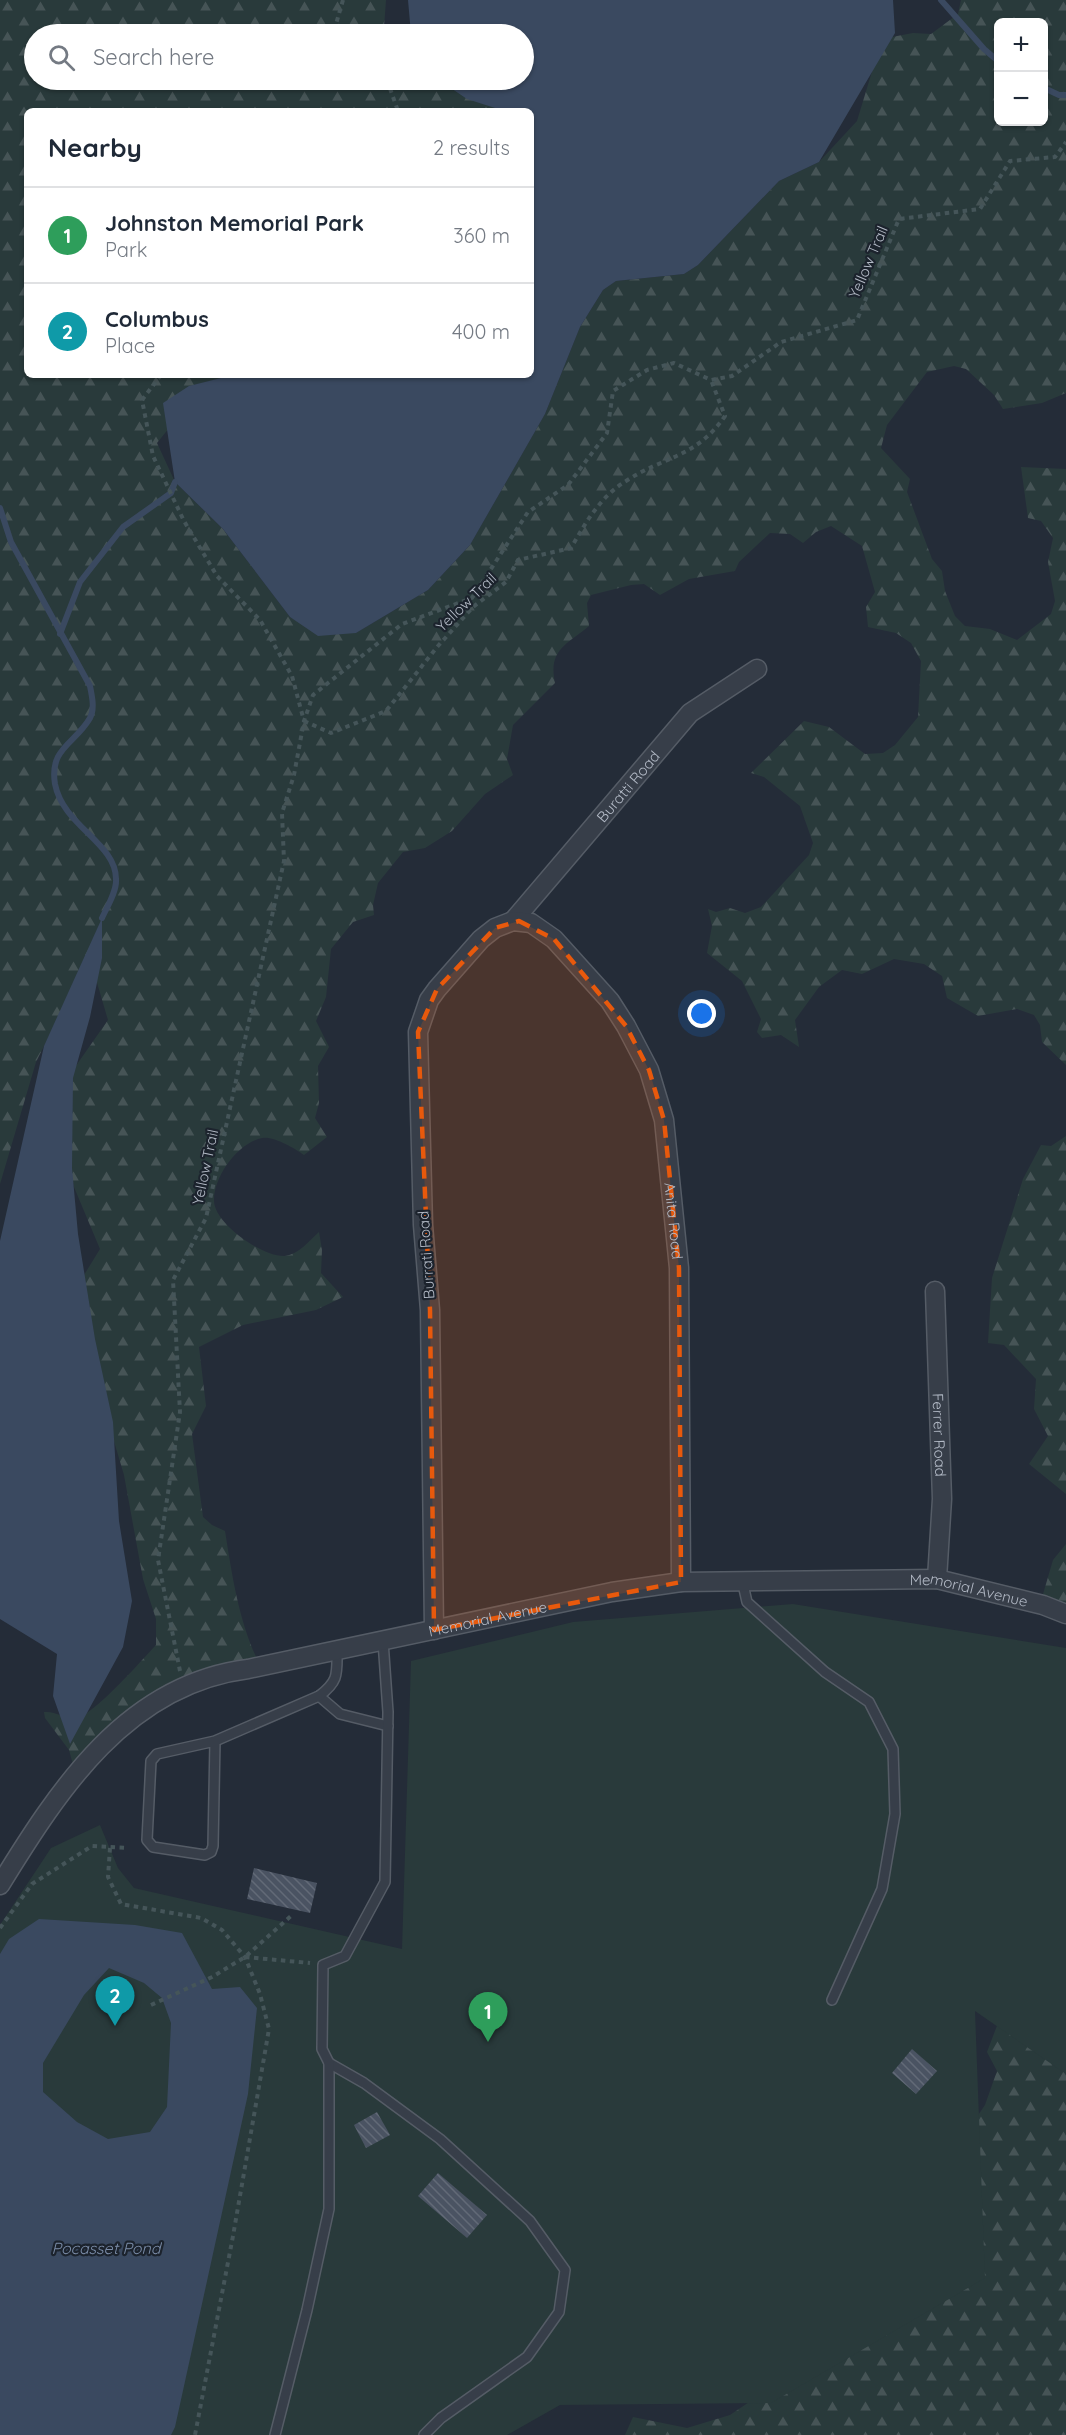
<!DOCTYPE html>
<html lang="en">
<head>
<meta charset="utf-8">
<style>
	body { margin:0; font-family:Quicksand,sans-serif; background:#f2f2f3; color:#1f2937 }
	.controls { position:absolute; right:18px; top:18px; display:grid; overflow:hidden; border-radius:9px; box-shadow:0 2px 4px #0004 }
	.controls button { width:54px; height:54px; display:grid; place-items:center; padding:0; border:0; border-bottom:2px solid #e0e1e3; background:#fff; color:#1f2937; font:30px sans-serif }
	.you { position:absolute; left:702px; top:1014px; width:21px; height:21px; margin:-15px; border:4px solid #fff; border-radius:50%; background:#1a73e8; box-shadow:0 0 0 9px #1a73e833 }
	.badge { display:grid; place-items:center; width:39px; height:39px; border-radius:50%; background:#b45309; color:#fff; font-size:20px; font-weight:700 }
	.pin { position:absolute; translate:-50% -50px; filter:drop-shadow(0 2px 3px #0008) }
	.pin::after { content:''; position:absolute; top:32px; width:21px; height:18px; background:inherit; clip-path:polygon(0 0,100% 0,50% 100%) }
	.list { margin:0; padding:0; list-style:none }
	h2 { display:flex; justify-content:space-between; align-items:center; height:78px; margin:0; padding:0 24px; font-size:26px }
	h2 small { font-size:20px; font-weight:400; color:#747a83 }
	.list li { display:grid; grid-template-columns:39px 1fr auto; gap:18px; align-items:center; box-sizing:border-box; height:96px; padding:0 24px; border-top:2px solid #e0e1e3 }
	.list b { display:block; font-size:22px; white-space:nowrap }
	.list p { margin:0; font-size:20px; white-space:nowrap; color:#747a83 }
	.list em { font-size:20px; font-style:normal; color:#747a83 }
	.icon { flex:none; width:33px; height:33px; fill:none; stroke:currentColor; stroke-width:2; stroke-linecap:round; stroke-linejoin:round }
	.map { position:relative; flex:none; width:1066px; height:2435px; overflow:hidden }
	.search { position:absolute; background:#fff; box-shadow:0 2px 4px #0004; left:24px; top:24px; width:510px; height:66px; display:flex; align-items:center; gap:15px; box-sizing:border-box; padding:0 21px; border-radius:33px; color:#747a83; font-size:22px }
	.panel { position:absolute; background:#fff; box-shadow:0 2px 4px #0004; left:24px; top:108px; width:510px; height:270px; border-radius:9px }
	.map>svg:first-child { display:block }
</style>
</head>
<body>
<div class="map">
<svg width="1066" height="2435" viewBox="0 0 1066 2435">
	<defs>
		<pattern id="forest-firs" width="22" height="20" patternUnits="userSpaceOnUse" patternTransform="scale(1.5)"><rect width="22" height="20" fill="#293a3b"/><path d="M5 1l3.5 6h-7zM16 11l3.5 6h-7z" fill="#465456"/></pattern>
		<pattern id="building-back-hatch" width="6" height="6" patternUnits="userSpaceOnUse" patternTransform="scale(1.5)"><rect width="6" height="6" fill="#4a5362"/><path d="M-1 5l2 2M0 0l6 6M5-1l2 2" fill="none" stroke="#626a77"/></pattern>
	</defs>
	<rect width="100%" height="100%" fill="#242c38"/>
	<g fill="url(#forest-firs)" fill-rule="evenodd">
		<path d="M 0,0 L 386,0 L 384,27 L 387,34 L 34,34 L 34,80 L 442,80 L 501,111 L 27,111 L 27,375 L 242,375 L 181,413 L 157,443 L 175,482 L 223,529 L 290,617 L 300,623 L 356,633 L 428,590 L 470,545 L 545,414 L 580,327 L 603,290 L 616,281 L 684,274 L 698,265 L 779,181 L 819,162 L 857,121 L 874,65 L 892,37 L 913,33 L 931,34 L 958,14 L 961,0 L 1066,0 L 1066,393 L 1042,403 L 1003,409 L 994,395 L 966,369 L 954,366 L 927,372 L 887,425 L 881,448 L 910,479 L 907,492 L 932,559 L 942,571 L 945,591 L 955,616 L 965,626 L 990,629 L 1017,640 L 1051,614 L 1055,601 L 1048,562 L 1053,538 L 1041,521 L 1028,518 L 1021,467 L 1066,469 L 1066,1065 L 1042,1042 L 1040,1025 L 1034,1015 L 1017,1009 L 978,1016 L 947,998 L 942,976 L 924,964 L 894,959 L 862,974 L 842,970 L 819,987 L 795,1020 L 799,1047 L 781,1035 L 762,1038 L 757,1032 L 761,1019 L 742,981 L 707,953 L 712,926 L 708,909 L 716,912 L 730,908 L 745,913 L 761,907 L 809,855 L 813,843 L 800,806 L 764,777 L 751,773 L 804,721 L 829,727 L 865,754 L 883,753 L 895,745 L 918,717 L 921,661 L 911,643 L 896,633 L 868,627 L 866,607 L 875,592 L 862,546 L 831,526 L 816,532 L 803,543 L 790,534 L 770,533 L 739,562 L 735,571 L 689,579 L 660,595 L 644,584 L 631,585 L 591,595 L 587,603 L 589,626 C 566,645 548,650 555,683 L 513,725 L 507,759 L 513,775 L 485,794 L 452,831 L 425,848 L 403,852 L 378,883 L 373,905 L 374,915 L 353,922 L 331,949 L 326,997 L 316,1021 L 329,1047 L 318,1066 L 319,1103 L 315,1118 L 327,1137 L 304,1155 C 294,1148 274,1136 262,1138 C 238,1143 214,1176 214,1200 C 213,1223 264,1258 285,1256 C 299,1254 309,1241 319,1232 L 322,1250 L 321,1273 L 343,1297 L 316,1310 L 243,1325 L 199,1347 L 206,1406 L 192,1434 L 203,1517 L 212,1525 L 225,1531 C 232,1575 239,1623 259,1663 L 146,1709 L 76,1775 L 69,1750 L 45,1718 L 44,1712 C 57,1711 63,1719 76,1718 C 92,1717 142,1660 156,1645 L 156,1619 L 143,1579 L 124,1475 L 82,1333 L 81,1280 L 100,1249 L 74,1187 L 60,1127 L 66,1080 L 108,1020 L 93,969 L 59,1016 L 36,1062 L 0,1184 ZM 998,22 L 1044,22 L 1044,122 L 998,122 Z"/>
		<path d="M 1066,1136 L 1066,1494 L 1029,1464 L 1048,1436 L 1034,1409 L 1036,1379 L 1004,1345 L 988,1343 L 992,1278 L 1023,1179 L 1041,1145 L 1051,1146 Z"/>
		<path d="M 1066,1544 L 1066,1612 L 1041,1601 L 1053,1560 Z"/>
		<path d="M 1066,1937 L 1066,2435 L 625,2435 L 633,2417 L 687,2428 L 730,2415 L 813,2359 L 985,2105 L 997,2071 L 987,2052 L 1003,2010 Z"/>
	</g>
	<path fill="#293a3b" d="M 793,1604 L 1066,1648 L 1066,2074 L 975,2011 L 985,2278 L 771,2403 L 560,2405 L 507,2435 L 0,2435 L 0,1925 L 51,1848 L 100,1825 L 118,1868 L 134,1888 L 402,1949 L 411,1661 L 573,1622 Z"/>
	<g fill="#3a4960" fill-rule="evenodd">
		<path d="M 408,0 L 893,0 L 895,33 L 819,162 L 779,181 L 698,265 L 684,274 L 616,281 L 603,290 L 580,327 L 545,414 L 470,545 L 428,590 L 356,633 L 318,636 L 290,617 L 223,529 L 175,482 L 163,403 L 189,386 L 233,375 L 531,375 L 531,111 L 497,111 L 495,108 L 467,99 L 439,80 L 524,80 L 524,34 L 411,34 Z"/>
		<path d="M 102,918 L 102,958 L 90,1017 L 73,1078 L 72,1168 L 78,1234 L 95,1339 L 113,1422 L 119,1521 L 132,1601 L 123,1647 L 70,1744 L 53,1696 L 57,1654 L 0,1619 L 0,1241 L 44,1046 Z"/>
		<path d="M 39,1919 L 135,1925 L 182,1933 L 212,1989 L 240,1987 L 257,2008 L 248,2094 L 175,2427 L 171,2435 L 0,2435 L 0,1954 L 9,1939 ZM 109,1968 L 144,1983 L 162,1998 L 171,2023 L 167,2107 L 150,2132 L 108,2139 L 77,2122 L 43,2092 L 43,2063 L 84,1995 Z"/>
	</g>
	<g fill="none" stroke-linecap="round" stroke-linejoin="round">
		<g stroke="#3a4960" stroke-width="6">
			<path d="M 941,0 L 984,49 L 998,61"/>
			<path d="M 1044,88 L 1059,95 L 1066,95"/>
			<path d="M 0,508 L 11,542 L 90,686 C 92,696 95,709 90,718 C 75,744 49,748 55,784 C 63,826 116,843 116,879 C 117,891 107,907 102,918"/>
			<path d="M 60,634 L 80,582 L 123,527 L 171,493 L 175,482"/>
		</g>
	</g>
	<g fill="url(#building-back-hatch)">
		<path d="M 254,1868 L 317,1883 L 310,1913 L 247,1899 Z"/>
		<path d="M 912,2049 L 937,2071 L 916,2094 L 892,2073 Z"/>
		<path d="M 377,2112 L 390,2135 L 366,2148 L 354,2125 Z"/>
		<path d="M 438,2173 L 487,2215 L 467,2238 L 418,2196 Z"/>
	</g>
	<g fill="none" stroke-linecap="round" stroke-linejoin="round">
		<defs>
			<g id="service">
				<path d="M 742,1580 L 747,1602 L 825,1672 L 869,1702 L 893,1749 L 895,1814 L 882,1889 L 832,2000"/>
				<path d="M 319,1696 L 340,1714 L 388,1726"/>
				<path d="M 215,1741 L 213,1846 L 211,1852 L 205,1855 L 153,1847 L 147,1840 L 151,1761 L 157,1754 L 215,1741 L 319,1696 C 339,1681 337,1674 337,1650"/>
				<path d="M 329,2063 L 364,2083 L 440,2139 L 530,2221 L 565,2270 L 559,2312 L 527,2357 L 441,2418 L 424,2435"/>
				<path d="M 275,2435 L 307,2310 L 329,2209 L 329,2063 L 322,2049 L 323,1965 L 345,1956 L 385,1882 L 388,1712 L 383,1641"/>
			</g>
			<g id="minor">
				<path id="s1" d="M 513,921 L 690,713 L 757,669"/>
				<path id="s2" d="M 935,1291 L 942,1499 L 937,1579"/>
				<path id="s3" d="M 434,1630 L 430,1310 L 423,1225 L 418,1032 L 429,1000 L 437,989 L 481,939 L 495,928 L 513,921 L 531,923 L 554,939 L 610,1001 L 626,1026 L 649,1070 L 664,1120 L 679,1268 L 681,1582"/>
				<path id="s4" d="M 0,1885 C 59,1789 127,1684 248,1669 L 612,1592 L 681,1582 L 937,1579 L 1043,1605 L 1066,1614"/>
			</g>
		</defs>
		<use href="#service" stroke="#555c66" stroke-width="12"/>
		<use href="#minor" stroke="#555c66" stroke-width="21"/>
		<g stroke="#455559" stroke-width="4" stroke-dasharray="4.5 4.5" stroke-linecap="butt">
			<path d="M 343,0 L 336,24 L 350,34"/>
			<path d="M 387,80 L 398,111"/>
			<path d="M 161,375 L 142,400 L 153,456 L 184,521 L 217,576 L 260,620 L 292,676 L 304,721"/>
			<path d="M 304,721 L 331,733 L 386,711 L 438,646 L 473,607 L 506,582 L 518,560 L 571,548 C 586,522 600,497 626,481 C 664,456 696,458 725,416 L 711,380"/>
			<path d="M 180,1671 L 158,1560 L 180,1412 L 173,1280 L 206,1218 L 284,861 L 282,813 L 294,775 L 304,721 L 313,695 L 402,624 L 472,598 L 528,512 L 568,485 L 607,433 L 613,391 L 647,370 L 674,363 L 711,380 L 732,376 L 781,342 L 857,320 L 899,219 L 980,209 L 1010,161 L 1055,157 L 1066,142"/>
			<path d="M 110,1848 L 108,1877 L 121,1904 L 201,1918 L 222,1930 L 245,1957 L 260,1994 L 269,2029 L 233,2236 L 195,2435"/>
			<path d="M 0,1928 L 32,1884 L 92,1846 L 127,1848"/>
			<path d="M 245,1957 L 310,1963"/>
			<path d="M 151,2005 L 212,1977 L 245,1957 L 291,1916"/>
		</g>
		<use href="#service" stroke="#373e49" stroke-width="9"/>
		<use href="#minor" stroke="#373e49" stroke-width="18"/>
	</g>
	<path fill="#e8590c" fill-opacity="0.2" stroke="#e8590c" stroke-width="4.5" stroke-dasharray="12 8" stroke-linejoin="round" d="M 519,921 L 554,939 L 626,1026 L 649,1070 L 664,1120 L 679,1268 L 681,1582 L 434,1630 L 430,1310 L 418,1032 L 437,989 L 495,928 Z"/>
	<g text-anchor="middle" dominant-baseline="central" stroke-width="4.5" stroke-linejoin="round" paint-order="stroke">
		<g font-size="15" fill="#b2b9c5" stroke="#1c232d">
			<text transform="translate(868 262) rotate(-67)">Yellow Trail</text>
			<text transform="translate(466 602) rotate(-44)">Yellow Trail</text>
			<text stroke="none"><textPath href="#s1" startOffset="177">Buratti Road</textPath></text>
			<text transform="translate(205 1167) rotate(-78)">Yellow Trail</text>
			<text stroke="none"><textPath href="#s3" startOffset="1112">Anita Road</textPath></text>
			<text transform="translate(426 1255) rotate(-94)">Burrati Road</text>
			<text stroke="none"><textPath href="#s2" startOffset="144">Ferrer Road</textPath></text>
			<text stroke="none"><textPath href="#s4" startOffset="1072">Memorial Avenue</textPath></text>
			<text stroke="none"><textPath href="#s4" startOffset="586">Memorial Avenue</textPath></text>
		</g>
		<g font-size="16" font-style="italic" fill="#7c8eaa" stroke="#1c232d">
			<text x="106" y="2248">Pocasset Pond</text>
		</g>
	</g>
</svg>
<div class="controls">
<button>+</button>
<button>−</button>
</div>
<div class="you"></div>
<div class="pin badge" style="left:488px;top:2042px;background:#2e9e5b">1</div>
<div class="pin badge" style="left:115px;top:2026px;background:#0f9aa8">2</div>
<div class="search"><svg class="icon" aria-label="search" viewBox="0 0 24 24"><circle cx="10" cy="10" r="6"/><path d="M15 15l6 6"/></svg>Search here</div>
<section class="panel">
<h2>Nearby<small>2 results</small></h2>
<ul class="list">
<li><span class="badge" style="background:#2e9e5b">1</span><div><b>Johnston Memorial Park</b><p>Park</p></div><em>360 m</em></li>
<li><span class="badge" style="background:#0f9aa8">2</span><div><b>Columbus</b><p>Place</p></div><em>400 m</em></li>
</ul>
</section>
</div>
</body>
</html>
